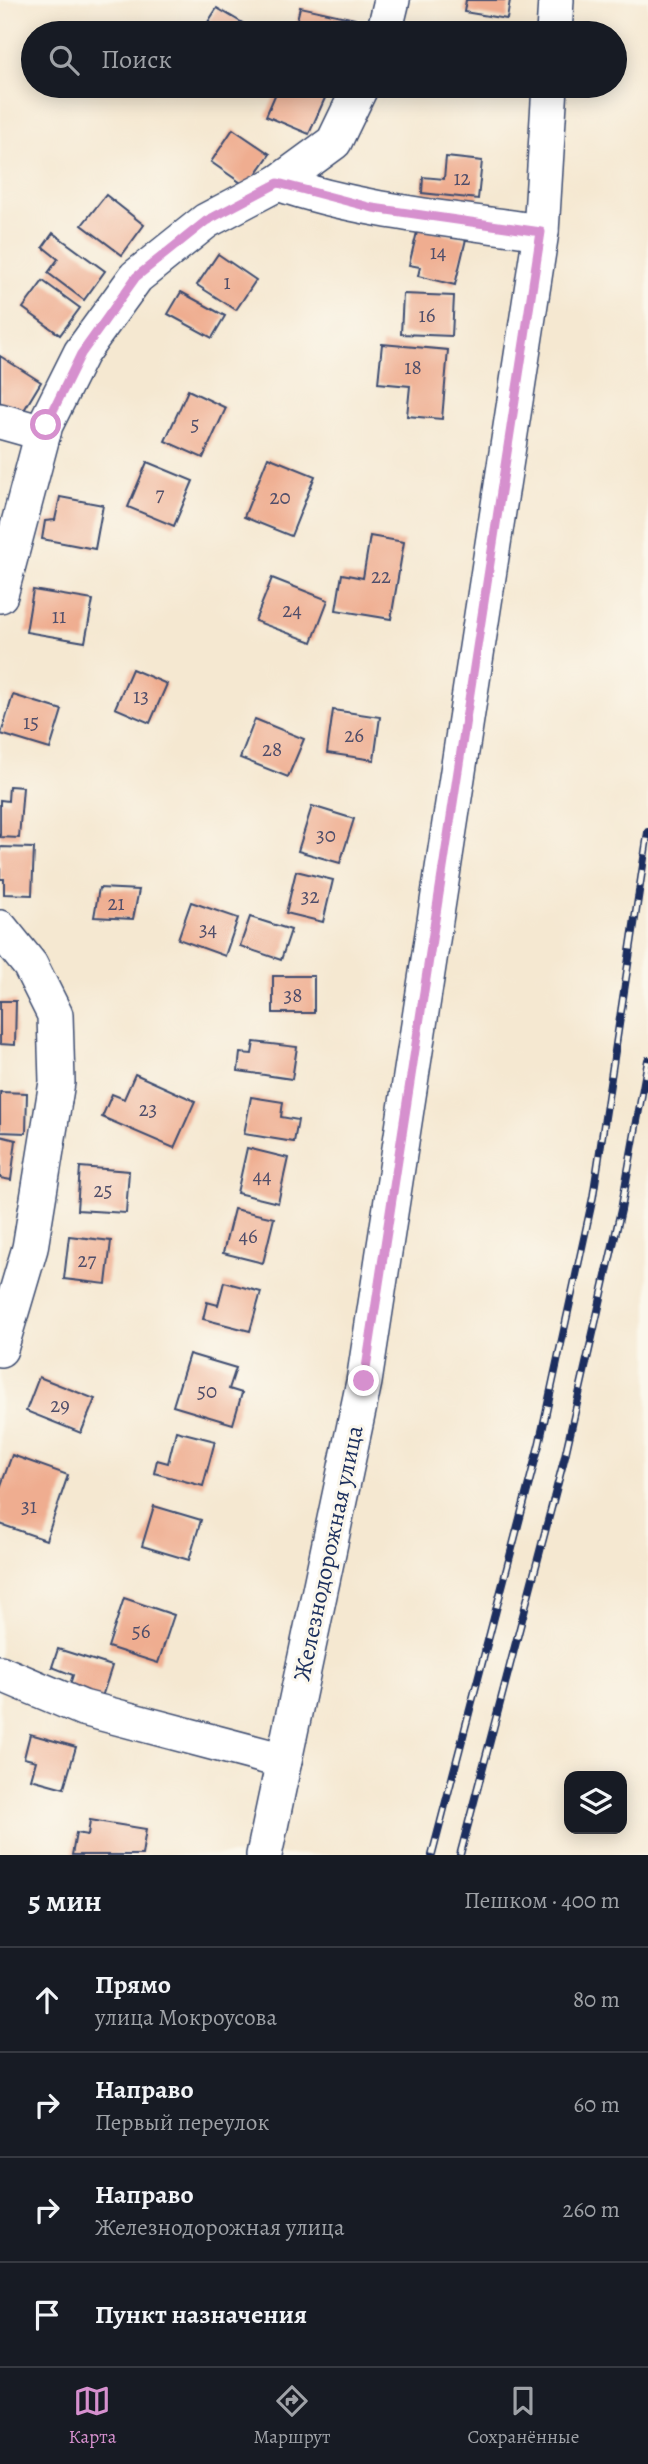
<!DOCTYPE html>
<html lang="ru">
<head>
<meta charset="utf-8">
<style>
	body { margin:0; font-family:Alegreya,serif; background:#242831; color:#f1f3f6 }
	.controls { position:absolute; right:21px; bottom:21px; display:grid; overflow:hidden; border-radius:14px; box-shadow:0 4px 18px #0003 }
	.controls button { width:63px; height:63px; display:grid; place-items:center; padding:0; border:0; border-bottom:2px solid #363941; background:#171b24; color:#f1f3f6; font:35px sans-serif }
	.stop { position:absolute; width:21px; height:21px; margin:-16px; border:5px solid #d690ce; border-radius:50%; background:#fff }
	.stop.end { background:#d690ce; border-color:#fff; box-shadow:0 2px 7px #0008 }
	.list { margin:0; padding:0; list-style:none }
	h2 { display:flex; justify-content:space-between; align-items:center; height:91px; margin:0; padding:0 28px; font-size:30px }
	h2 small { font-size:23px; font-weight:400; color:#9ea1a6 }
	.list li { display:grid; grid-template-columns:46px 1fr auto; gap:21px; align-items:center; box-sizing:border-box; height:105px; padding:0 28px; border-top:2px solid #363941 }
	.list b { display:block; font-size:26px; white-space:nowrap }
	.list p { margin:0; font-size:23px; white-space:nowrap; color:#9ea1a6 }
	.list em { font-size:23px; font-style:normal; color:#9ea1a6 }
	.icon { flex:none; width:38px; height:38px; fill:none; stroke:currentColor; stroke-width:2; stroke-linecap:round; stroke-linejoin:round }
	.map { position:relative; flex:none; width:648px; height:1855px; overflow:hidden }
	.search { position:absolute; background:#171b24; box-shadow:0 4px 18px #0003; left:21px; right:21px; top:21px; height:77px; display:flex; align-items:center; gap:18px; box-sizing:border-box; padding:0 24px; border-radius:38px; color:#9ea1a6; font-size:26px }
	.sheet { height:511px; background:#171b24 }
	nav { display:flex; justify-content:space-around; align-items:center; box-sizing:border-box; height:98px; border-top:2px solid #363941; background:#171b24; font-size:19px; color:#9ea1a6 }
	nav a { display:grid; justify-items:center; gap:4px }
	nav .on { color:#d690ce }
	.map>svg:first-child { display:block }
</style>
</head>
<body>
<div class="map">
<svg width="648" height="1855" viewBox="0 0 648 1855">
	<rect width="100%" height="100%" fill="#fbf7ec"/>
	<filter id="ink" filterUnits="userSpaceOnUse"><feTurbulence type="fractalNoise" baseFrequency=".0143" numOctaves="2"/><feDisplacementMap in="SourceGraphic" scale="14" xChannelSelector="R" yChannelSelector="G"/><feConvolveMatrix kernelMatrix="1 2 1 2 8 2 1 2 1" color-interpolation-filters="sRGB"/></filter>
	<filter id="wash" filterUnits="userSpaceOnUse"><feTurbulence type="fractalNoise" baseFrequency=".00686" numOctaves="4" result="noise"/><feDisplacementMap in="SourceGraphic" scale="28" xChannelSelector="R" yChannelSelector="G"/><feGaussianBlur stdDeviation="1.57" result="paint"/><feColorMatrix in="noise" values="0 0 0 0 0 0 0 0 0 0 0 0 0 0 0 0 0 1.4 0 .05"/><feComposite in="paint" operator="in"/></filter>
	<g filter="url(#wash)">
		<rect width="100%" height="100%" fill="#f5e8d1"/>
		<g id="blocks">
			<g fill="#efad90">
				<path d="M 466,0 L 510,0 L 507,19 L 464,12 Z"/>
				<path d="M 300,7 L 355,19 L 351,33 L 294,33 Z"/>
				<path d="M 217,8 L 256,31 L 255,33 L 201,33 Z"/>
				<path d="M 258,86 L 322,86 L 329,89 L 309,134 L 266,116 L 276,93 Z"/>
				<path d="M 233,129 L 270,154 L 247,187 L 211,162 Z"/>
				<path d="M 446,157 L 482,161 L 478,199 L 422,193 L 423,177 L 444,179 Z"/>
				<path d="M 106,195 L 144,225 L 122,255 L 82,225 Z"/>
				<path d="M 418,228 L 466,239 L 455,285 L 418,276 L 420,267 L 409,265 Z"/>
				<path d="M 53,233 L 105,271 L 84,300 L 48,273 L 58,259 L 43,247 Z"/>
				<path d="M 218,254 L 256,280 L 236,310 L 197,285 Z"/>
				<path d="M 43,281 L 80,308 L 60,335 L 23,308 Z"/>
				<path d="M 181,292 L 225,316 L 212,338 L 168,314 Z"/>
				<path d="M 403,294 L 454,296 L 452,336 L 401,334 Z"/>
				<path d="M 382,344 L 448,350 L 442,419 L 407,416 L 410,386 L 378,383 Z"/>
				<path d="M 0,356 L 41,382 L 21,415 L 0,402 Z"/>
				<path d="M 188,390 L 226,408 L 203,458 L 165,441 Z"/>
				<path d="M 268,457 L 315,476 L 291,536 L 244,517 Z"/>
				<path d="M 147,462 L 193,481 L 174,526 L 128,507 Z"/>
				<path d="M 60,497 L 103,505 L 95,549 L 42,539 L 45,521 L 55,520 Z"/>
				<path d="M 370,536 L 404,542 L 391,619 L 336,610 L 342,574 L 363,578 Z"/>
				<path d="M 272,578 L 328,600 L 312,642 L 255,621 Z"/>
				<path d="M 33,590 L 93,600 L 85,642 L 26,632 Z"/>
				<path d="M 132,669 L 167,684 L 150,723 L 115,708 Z"/>
				<path d="M 13,695 L 62,710 L 50,749 L 1,734 Z"/>
				<path d="M 333,710 L 380,717 L 374,760 L 327,753 Z"/>
				<path d="M 255,719 L 304,739 L 288,777 L 240,758 Z"/>
				<path d="M 9,786 L 23,787 L 19,838 L 0,837 L 0,800 L 8,801 Z"/>
				<path d="M 312,806 L 354,819 L 340,863 L 298,851 Z"/>
				<path d="M 0,847 L 34,848 L 32,895 L 4,894 L 4,879 L 0,879 Z"/>
				<path d="M 296,871 L 333,880 L 323,922 L 286,913 Z"/>
				<path d="M 99,888 L 139,890 L 133,919 L 94,917 Z"/>
				<path d="M 191,902 L 238,918 L 225,956 L 178,939 Z"/>
				<path d="M 250,917 L 291,930 L 281,960 L 240,946 Z"/>
				<rect x="273" y="976" width="41" height="37"/>
				<path d="M 0,1001 L 16,1001 L 15,1045 L 0,1044 Z"/>
				<path d="M 254,1042 L 297,1047 L 292,1079 L 238,1071 L 240,1053 L 252,1054 Z"/>
				<path d="M 135,1074 L 195,1101 L 174,1148 L 102,1117 L 112,1094 L 124,1099 Z"/>
				<path d="M 0,1092 L 27,1093 L 26,1133 L 0,1132 Z"/>
				<path d="M 251,1097 L 283,1102 L 281,1117 L 298,1120 L 294,1142 L 244,1134 Z"/>
				<path d="M 0,1136 L 16,1140 L 11,1180 L 0,1178 Z"/>
				<path d="M 247,1148 L 288,1158 L 278,1203 L 237,1193 Z"/>
				<path d="M 80,1167 L 129,1171 L 126,1213 L 77,1210 Z"/>
				<path d="M 234,1209 L 274,1218 L 263,1263 L 223,1253 Z"/>
				<path d="M 69,1236 L 111,1241 L 106,1284 L 64,1279 Z"/>
				<path d="M 224,1282 L 261,1292 L 250,1331 L 203,1319 L 207,1302 L 218,1305 Z"/>
				<path d="M 189,1354 L 236,1368 L 229,1389 L 242,1393 L 233,1424 L 173,1406 Z"/>
				<path d="M 39,1377 L 95,1399 L 81,1433 L 26,1411 Z"/>
				<path d="M 176,1431 L 215,1441 L 203,1486 L 154,1473 L 157,1460 L 168,1463 Z"/>
				<path d="M 12,1455 L 68,1475 L 46,1540 L 0,1524 L 0,1488 Z"/>
				<path d="M 154,1506 L 201,1520 L 189,1560 L 142,1546 Z"/>
				<path d="M 124,1598 L 174,1615 L 158,1663 L 108,1647 Z"/>
				<path d="M 58,1649 L 112,1666 L 101,1700 L 68,1690 L 73,1675 L 52,1667 Z"/>
				<path d="M 30,1734 L 76,1747 L 64,1788 L 31,1779 L 36,1761 L 24,1758 Z"/>
				<path d="M 90,1820 L 146,1829 L 142,1855 L 72,1855 L 76,1833 L 88,1835 Z"/>
			</g>
		</g>
	</g>
	<g filter="url(#ink)">
		<use href="#blocks" fill-opacity="0" stroke="#3c4b6f" stroke-width="2"/>
		<g fill="none" stroke-linecap="round" stroke-linejoin="round">
			<defs>
				<g id="minor">
					<path d="M 384,33 L 392,0"/>
					<path d="M 554,33 L 556,0"/>
					<path d="M 278,183 C 362,212 453,219 541,232"/>
					<path d="M 0,421 L 43,433"/>
					<path d="M 0,595 L 45,425 L 81,353 L 136,277 L 206,221 L 278,183 L 334,142 L 361,86"/>
					<path d="M 0,928 L 30,965 L 55,1015 L 57,1082 L 30,1248 L 0,1349"/>
					<path d="M 0,1673 L 83,1708 L 284,1761"/>
					<path d="M 264,1855 L 364,1382 L 541,232 L 550,86"/>
				</g>
			</defs>
			<use href="#minor" stroke="#3c4b6f" stroke-width="38"/>
			<use href="#minor" stroke="#fff" stroke-width="35"/>
			<defs>
				<g id="rail">
					<path d="M 432,1855 L 539,1445 L 593,1197 L 648,832"/>
					<path d="M 460,1855 L 565,1456 L 621,1210 L 648,1060"/>
				</g>
			</defs>
			<use href="#rail" stroke="#1b2f5e" stroke-width="8"/>
			<use href="#rail" stroke="#fbf7ec" stroke-width="5" stroke-dasharray="16" stroke-linecap="butt"/>
		</g>
	</g>
	<g fill="none" stroke-linecap="round" stroke-linejoin="round" filter="url(#ink)">
		<path stroke="#d690ce" stroke-width="9" d="M 46,425 L 81,354 L 136,277 L 206,221 L 278,183 L 373,208 L 541,232 L 364,1381"/>
	</g>
	<g text-anchor="middle" dominant-baseline="central" stroke-width="6" stroke-linejoin="round" paint-order="stroke">
		<g font-size="21" fill="#504e6a">
			<text x="462" y="178">12</text>
			<text x="438" y="252">14</text>
			<text x="227" y="282">1</text>
			<text x="427" y="315">16</text>
			<text x="413" y="367">18</text>
			<text x="195" y="424">5</text>
			<text x="160" y="494">7</text>
			<text x="280" y="497">20</text>
			<text x="381" y="576">22</text>
			<text x="292" y="610">24</text>
			<text x="59" y="616">11</text>
			<text x="141" y="696">13</text>
			<text x="31" y="722">15</text>
			<text x="354" y="735">26</text>
			<text x="272" y="749">28</text>
			<text x="326" y="835">30</text>
			<text x="310" y="896">32</text>
			<text x="116" y="903">21</text>
			<text x="208" y="929">34</text>
			<text x="293" y="995">38</text>
			<text x="148" y="1109">23</text>
			<text x="262" y="1176">44</text>
			<text x="103" y="1190">25</text>
			<text x="248" y="1236">46</text>
			<text x="87" y="1260">27</text>
			<text x="207" y="1391">50</text>
			<text x="60" y="1405">29</text>
			<text x="29" y="1506">31</text>
			<text x="141" y="1631">56</text>
		</g>
		<g font-size="24" fill="#1b2f5e" stroke="#fbf7ec">
			<text transform="translate(328 1553) rotate(-78)">Железнодорожная улица</text>
		</g>
	</g>
</svg>
<div class="controls">
<button><svg class="icon" aria-label="layers" viewBox="0 0 24 24"><path d="M12 4l9 5-9 5-9-5zM3 14l9 5 9-5"/></svg></button>
</div>
<div class="stop" style="left:46px;top:425px"></div>
<div class="stop end" style="left:364px;top:1381px"></div>
<div class="search"><svg class="icon" aria-label="search" viewBox="0 0 24 24"><circle cx="10" cy="10" r="6"/><path d="M15 15l6 6"/></svg>Поиск</div>
</div>
<section class="sheet">
<h2>5 мин<small>Пешком · 400 m</small></h2>
<ul class="list">
<li><svg class="icon" aria-label="ahead" viewBox="0 0 24 24"><path d="M12 20V5M6 11l6-6 6 6"/></svg><div><b>Прямо</b><p>улица Мокроусова</p></div><em>80 m</em></li>
<li><svg class="icon" aria-label="right" viewBox="0 0 24 24"><path d="M7 20v-9h11M14 6l5 5-5 5"/></svg><div><b>Направо</b><p>Первый переулок</p></div><em>60 m</em></li>
<li><svg class="icon" aria-label="right" viewBox="0 0 24 24"><path d="M7 20v-9h11M14 6l5 5-5 5"/></svg><div><b>Направо</b><p>Железнодорожная улица</p></div><em>260 m</em></li>
<li><svg class="icon" aria-label="arrive" viewBox="0 0 24 24"><path d="M6 21V4h12l-3 4 3 4H6"/></svg><div><b>Пункт назначения</b></div></li>
</ul>
</section>
<nav>
<a class="on"><svg class="icon" aria-label="map" viewBox="0 0 24 24"><path d="M3 6l6-2 6 2 6-2v14l-6 2-6-2-6 2zM9 4v14M15 6v14"/></svg>Карта</a>
<a><svg class="icon" aria-label="directions" viewBox="0 0 24 24"><path d="M12 3l9 9-9 9-9-9zM9 14v-3h6M13 9l2 2-2 2"/></svg>Маршрут</a>
<a><svg class="icon" aria-label="saved" viewBox="0 0 24 24"><path d="M7 4h10v16l-5-4-5 4z"/></svg>Сохранённые</a>
</nav>
</body>
</html>
